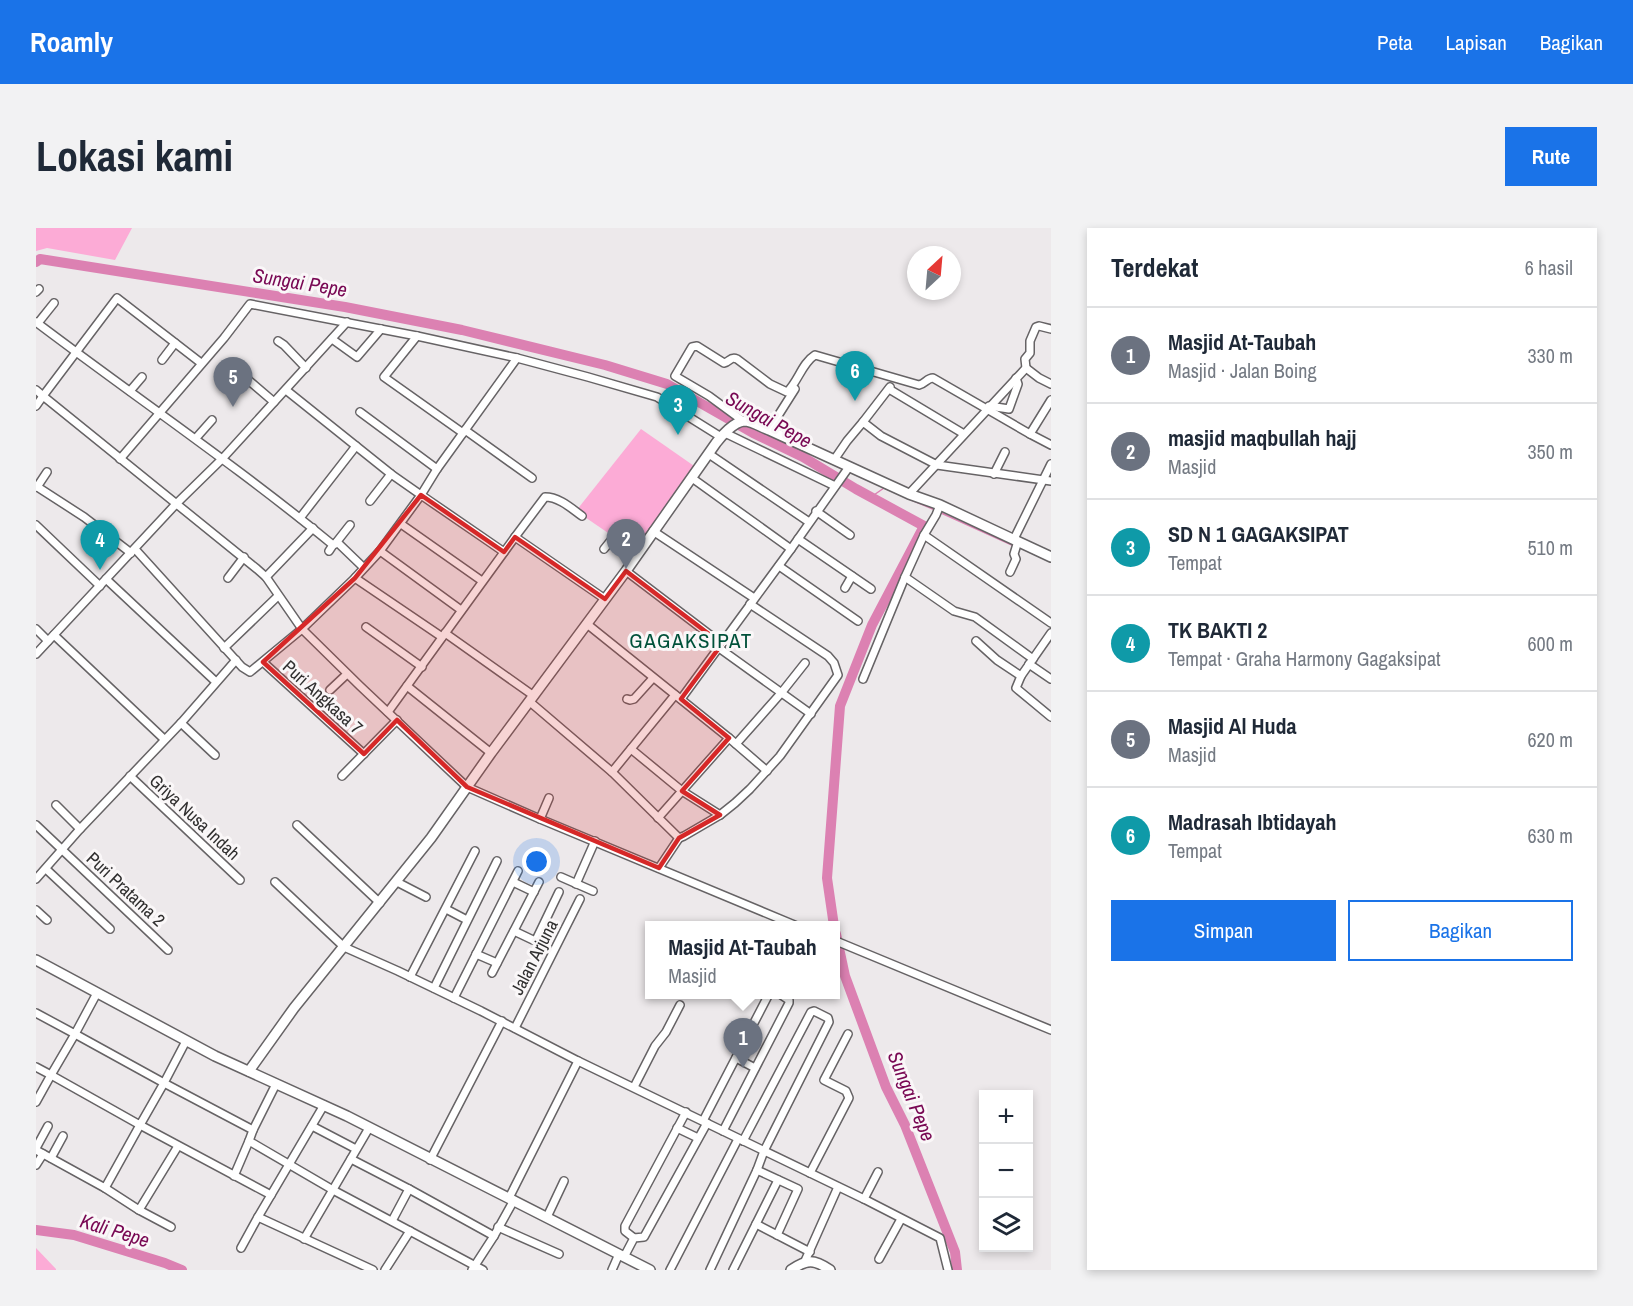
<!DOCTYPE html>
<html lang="id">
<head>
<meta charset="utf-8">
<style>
	body { margin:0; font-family:"Archivo Narrow",sans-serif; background:#f2f2f3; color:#1f2937 }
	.controls { position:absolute; right:18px; bottom:18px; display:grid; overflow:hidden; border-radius:0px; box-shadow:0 3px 9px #0003 }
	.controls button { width:54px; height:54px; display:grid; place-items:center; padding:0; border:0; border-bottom:2px solid #e0e1e3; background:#fff; color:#1f2937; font:30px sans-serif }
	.compass { position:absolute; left:871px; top:18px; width:54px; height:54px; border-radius:50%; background:#fff; box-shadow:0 3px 9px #0003; rotate:26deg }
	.you { position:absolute; left:501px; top:634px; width:21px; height:21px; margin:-15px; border:4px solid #fff; border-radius:50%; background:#1a73e8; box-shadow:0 0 0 9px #1a73e833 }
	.badge { display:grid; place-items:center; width:39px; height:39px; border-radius:50%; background:#1a73e8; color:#fff; font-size:20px; font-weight:700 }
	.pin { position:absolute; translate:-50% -50px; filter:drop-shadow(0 2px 3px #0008) }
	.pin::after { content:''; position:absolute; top:32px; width:21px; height:18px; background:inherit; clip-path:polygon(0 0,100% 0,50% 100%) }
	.popup { position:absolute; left:609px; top:693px; width:195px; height:78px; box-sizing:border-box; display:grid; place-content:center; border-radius:0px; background:#fff; filter:drop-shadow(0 2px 4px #0005); font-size:20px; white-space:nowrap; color:#747a83 }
	.popup b { font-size:22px; color:#1f2937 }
	.popup::after { content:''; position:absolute; left:50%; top:100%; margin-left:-12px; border:12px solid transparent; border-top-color:#fff }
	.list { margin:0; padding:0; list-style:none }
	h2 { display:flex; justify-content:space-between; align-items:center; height:78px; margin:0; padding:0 24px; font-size:26px }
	h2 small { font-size:20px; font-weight:400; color:#747a83 }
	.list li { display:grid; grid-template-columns:39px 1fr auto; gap:18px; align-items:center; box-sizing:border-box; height:96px; padding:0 24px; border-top:2px solid #e0e1e3 }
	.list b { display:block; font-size:22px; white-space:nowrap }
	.list p { margin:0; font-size:20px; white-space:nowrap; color:#747a83 }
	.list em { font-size:20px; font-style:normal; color:#747a83 }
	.actions { display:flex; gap:12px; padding:18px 24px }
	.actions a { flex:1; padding:14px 0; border:2px solid #1a73e8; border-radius:0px; text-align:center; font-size:21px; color:#1a73e8 }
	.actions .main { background:#1a73e8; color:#fff }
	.icon { flex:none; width:33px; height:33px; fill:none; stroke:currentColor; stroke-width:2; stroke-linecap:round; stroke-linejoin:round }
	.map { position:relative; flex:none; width:1015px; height:1042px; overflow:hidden; border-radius:0px }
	header { display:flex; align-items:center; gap:36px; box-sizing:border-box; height:84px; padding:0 30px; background:#1a73e8; color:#fff }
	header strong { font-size:28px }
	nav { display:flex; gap:33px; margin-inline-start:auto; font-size:21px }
	.intro { display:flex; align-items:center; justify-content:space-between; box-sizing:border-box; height:144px; padding:0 36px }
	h1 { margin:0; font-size:42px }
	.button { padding:15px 27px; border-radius:0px; background:#1a73e8; color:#fff; font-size:21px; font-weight:700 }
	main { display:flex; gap:36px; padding:0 36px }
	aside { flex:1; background:#fff; border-radius:0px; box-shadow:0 3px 9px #0003 }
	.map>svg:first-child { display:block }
</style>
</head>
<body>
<header>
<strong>Roamly</strong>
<nav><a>Peta</a><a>Lapisan</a><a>Bagikan</a></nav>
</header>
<div class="intro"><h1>Lokasi kami</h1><a class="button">Rute</a></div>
<main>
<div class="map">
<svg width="1015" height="1042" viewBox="0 0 1015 1042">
	<rect width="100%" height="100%" fill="#ede9eb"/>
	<g fill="#fcabd6">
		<path d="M 0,0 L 96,0 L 79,32 L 11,20 L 0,23 Z"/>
		<path d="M 605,201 L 661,240 L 600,324 L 540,283 Z"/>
		<path d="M 0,1020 L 20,1041 L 20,1042 L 0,1042 Z"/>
	</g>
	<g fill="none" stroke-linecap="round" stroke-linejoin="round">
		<g stroke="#dc81b2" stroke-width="1.5">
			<path d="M 835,269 L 848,260 L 858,264"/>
			<path d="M 873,271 L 899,282"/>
			<path d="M 903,284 L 978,318"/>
			<path d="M 983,319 L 1000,327"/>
		</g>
		<g stroke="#dc81b2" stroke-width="10">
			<path d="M 0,34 L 4,31 L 309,79 L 426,102 L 569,137 L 631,156 L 717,205 L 767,229 L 820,261 L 888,298 L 836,397 L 804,478 L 791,650 L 798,698"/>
			<path d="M 800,706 L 809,748 L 850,859 L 869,897 L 919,1024 L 921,1042"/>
			<path d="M 0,1002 L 38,1007 L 129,1035 L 146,1042"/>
		</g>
		<defs>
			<g id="street">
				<path d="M 0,64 L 3,61"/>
				<path d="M 0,94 C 99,169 201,238 297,317 L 293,323"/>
				<path d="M 2,95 L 18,75"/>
				<path d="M 381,108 L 348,149 L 427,205"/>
				<path d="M 296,111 L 321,129 L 345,101"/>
				<path d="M 242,113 L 248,117 L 270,140"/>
				<path d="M 126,132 L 139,115"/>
				<path d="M 990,140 L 1003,150 L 1015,156"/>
				<path d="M 210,150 L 238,174"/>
				<path d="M 853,161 L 928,206"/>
				<path d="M 0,162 L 7,168 L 81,70 L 165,135"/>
				<path d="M 94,163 L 106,149"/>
				<path d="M 0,178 L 7,168 L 221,341 L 230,349 L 266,401 L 324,458 L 431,559 L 504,591 L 761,698"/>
				<path d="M 953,178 L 973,181 L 982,156 L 980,150"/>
				<path d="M 324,184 L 401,241 L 481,130"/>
				<path d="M 707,193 L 673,168 L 639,148 L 656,119 L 661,118 L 688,135 C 694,134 694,128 701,131 L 734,156 L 751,164 C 762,154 766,135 779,127 L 883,157 C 889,156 891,150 897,150 L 994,206 L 1015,217"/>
				<path d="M 827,194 L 854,159"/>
				<path d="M 429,202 L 496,250"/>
				<path d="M 733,202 L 759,161"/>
				<path d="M 689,205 L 799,258"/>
				<path d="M 994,206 L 1015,172"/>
				<path d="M 160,210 L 176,192"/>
				<path d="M 673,226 L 773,294"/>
				<path d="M 84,231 L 188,110 L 214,76 L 381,108 L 481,130 L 552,149 L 621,169 L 685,209"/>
				<path d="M 798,232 L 811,213 L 827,194 L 845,208 L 901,237 L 1015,253"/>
				<path d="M 401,241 L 385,267 L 468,324"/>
				<path d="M 958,246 L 969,224"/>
				<path d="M 656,250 L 755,321"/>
				<path d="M 0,258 L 48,289 L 95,325"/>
				<path d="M 1,259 L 11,244"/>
				<path d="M 873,266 L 990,140 L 989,131 L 994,125 L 994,113 L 1000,99 L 1003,98 L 1015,101"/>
				<path d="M 334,273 L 355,246"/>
				<path d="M 780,283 L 814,307"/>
				<path d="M 264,290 L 320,218"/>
				<path d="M 365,296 L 446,353"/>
				<path d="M 0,297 L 64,358"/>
				<path d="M 617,303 L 718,370"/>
				<path d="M 888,307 L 1015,395"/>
				<path d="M 479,309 L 509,269 C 523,269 535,280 546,288"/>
				<path d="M 762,311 L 835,361"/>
				<path d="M 978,311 L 1015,236"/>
				<path d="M 301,314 L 327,339"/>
				<path d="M 299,316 L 314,297"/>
				<path d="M 99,321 L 206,439 L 214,444 L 266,401 L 319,350 L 344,323 L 385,267 L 355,246 L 250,162"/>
				<path d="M 568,321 L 576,311 L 601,326"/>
				<path d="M 344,323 L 425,382"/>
				<path d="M 743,338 L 822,393"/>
				<path d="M 590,343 L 686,416"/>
				<path d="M 974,344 L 980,331 L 978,326 L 982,313"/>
				<path d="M 230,349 L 277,300"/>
				<path d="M 869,349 L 918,383 L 939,389 L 997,431"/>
				<path d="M 192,350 L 208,329"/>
				<path d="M 319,350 L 406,409"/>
				<path d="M 70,351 L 180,454"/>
				<path d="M 809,360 L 816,348"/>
				<path d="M 551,396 L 693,510 L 731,543"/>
				<path d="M 330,399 L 386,439"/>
				<path d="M 0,401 L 12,413"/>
				<path d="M 409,405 L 498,468"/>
				<path d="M 1015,405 L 985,448 L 980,460 L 1015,489"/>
				<path d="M 18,407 L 128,511"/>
				<path d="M 940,413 L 961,432 L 985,448"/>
				<path d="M 188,420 L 242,368"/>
				<path d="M 683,420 L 775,486"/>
				<path d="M 0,426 L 140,276 L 187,230 L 311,94"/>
				<path d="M 227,434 L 328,526"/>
				<path d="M 993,436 L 1015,451"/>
				<path d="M 827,451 L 869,349 L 888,307 L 900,287 L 904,277"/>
				<path d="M 371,458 L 455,525"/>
				<path d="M 294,462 L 311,446"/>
				<path d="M 591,471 L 594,472 L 598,471 L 617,450"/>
				<path d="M 645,471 L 755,321 L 813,239"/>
				<path d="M 494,474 L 576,544 L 643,610 L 648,608 L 684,587 L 699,575 L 714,561 L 744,528 L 802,447 L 798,435 L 792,428 L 714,376"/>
				<path d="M 352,484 L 479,309 L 569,371"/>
				<path d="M 145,495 L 179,527"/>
				<path d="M 700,516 L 746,464 L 769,435"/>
				<path d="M 595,521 L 646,563 L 684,587"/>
				<path d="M 576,544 L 639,467"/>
				<path d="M 94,548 L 204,652"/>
				<path d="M 306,548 L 361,492"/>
				<path d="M 20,577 L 44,601"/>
				<path d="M 622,590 L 693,510"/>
				<path d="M 504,591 L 513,570"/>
				<path d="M 0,597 L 132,722"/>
				<path d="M 261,597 L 344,675"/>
				<path d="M 623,640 L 643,610"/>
				<path d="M 10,641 L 74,701"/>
				<path d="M 525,649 L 557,663"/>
				<path d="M 0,651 L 44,601 L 145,495 L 200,432"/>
				<path d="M 239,654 L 308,719 L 362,743 L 445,783 L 542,833 L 828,971 L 904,1010 L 912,1042"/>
				<path d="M 361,654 L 390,669"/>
				<path d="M 477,654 L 498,664"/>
				<path d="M 540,656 L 559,613"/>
				<path d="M 410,681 L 431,692"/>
				<path d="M 0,682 L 11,692"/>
				<path d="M 478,703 L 497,712 L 500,712 L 523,664"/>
				<path d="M 800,713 L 1015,802"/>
				<path d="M 440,726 L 461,735"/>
				<path d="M 456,745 L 503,654"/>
				<path d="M 374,749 L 439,623"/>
				<path d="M 398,760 L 461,633"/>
				<path d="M 418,770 L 482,643"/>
				<path d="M 0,785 L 39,806 L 61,765"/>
				<path d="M 479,800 L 544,671"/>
				<path d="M 39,806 L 128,855 L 104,897 L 15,847 Z"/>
				<path d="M 150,813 L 128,855 L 217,902 L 213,913 L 297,962 L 447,1042"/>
				<path d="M 700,830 L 719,840"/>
				<path d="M 0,839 L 15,847 L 0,874"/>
				<path d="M 598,859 L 619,818 L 630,804 L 644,777"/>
				<path d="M 667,893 L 733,766"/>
				<path d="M 276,898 L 320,921"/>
				<path d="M 641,900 L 662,910"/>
				<path d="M 217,902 L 240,856"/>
				<path d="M 687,903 L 753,775 L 753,772 L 744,766"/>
				<path d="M 707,913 L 775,784 L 778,783 L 792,790 L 793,794 L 728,923 L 721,942"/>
				<path d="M 0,920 L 12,898"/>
				<path d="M 0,922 L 69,960 L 104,897 L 235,967"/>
				<path d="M 15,930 L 27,908"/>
				<path d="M 315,931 L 373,961 L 458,1008"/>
				<path d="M 394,932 L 466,793"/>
				<path d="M 0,937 L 7,926"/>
				<path d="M 774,945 L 813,870 L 810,863 L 788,852 L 812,806"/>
				<path d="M 198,948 L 213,913"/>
				<path d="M 69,960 L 103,982 L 135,999"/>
				<path d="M 473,970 L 542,833"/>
				<path d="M 828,971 L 842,944"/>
				<path d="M 103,982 L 142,918"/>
				<path d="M 222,989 L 288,877"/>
				<path d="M 511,989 L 528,953"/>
				<path d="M 356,993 L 373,961"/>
				<path d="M 720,996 L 774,1024"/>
				<path d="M 462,999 L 523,1026"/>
				<path d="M 598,1010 L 589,1003 L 589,998 L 650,884"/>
				<path d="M 268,1011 L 333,900"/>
				<path d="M 205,1020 L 222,989 L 337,1042"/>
				<path d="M 588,1029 L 598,1010 L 608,1009 L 671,895"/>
				<path d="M 843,1031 L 865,991"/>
				<path d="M 769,1033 L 802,959"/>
				<path d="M 349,1042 L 374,1003"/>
				<path d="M 436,1042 L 458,1008 L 478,972"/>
				<path d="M 576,1042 L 583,1026"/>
				<path d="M 634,1042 L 702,911"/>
				<path d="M 674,1042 L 721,942 L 762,961 L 741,1007"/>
				<path d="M 697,1042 L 742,952"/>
			</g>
			<g id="secondary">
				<path d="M 0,732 L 179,828 L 311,888 L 614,1042"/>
				<path d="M 213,843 L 258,780 L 395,610 L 455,525 L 590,343 L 680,215 C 686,207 698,194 708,193 C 716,193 725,199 733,202 L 873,266 L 904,277 L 1015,329"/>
				<path d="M 755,1042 C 771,1031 778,1031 794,1042"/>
			</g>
		</defs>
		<use href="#street" stroke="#666365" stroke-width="10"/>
		<use href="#secondary" stroke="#666365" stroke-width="12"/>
		<use href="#street" stroke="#fff" stroke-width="7"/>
		<use href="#secondary" stroke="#fff" stroke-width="9"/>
	</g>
	<path fill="#d62828" fill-opacity="0.2" stroke="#d62828" stroke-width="4.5" stroke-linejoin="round" d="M 385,267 L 468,324 L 479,309 L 569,371 L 590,343 L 686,416 L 645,471 L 693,510 L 646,563 L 684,587 L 643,610 L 623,640 L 431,559 L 361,492 L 328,526 L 227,434 L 319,350 Z"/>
	<g text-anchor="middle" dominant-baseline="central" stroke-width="6" stroke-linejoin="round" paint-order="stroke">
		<g font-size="18" fill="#313030" stroke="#faf7f8">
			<text transform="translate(287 469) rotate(42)">Puri Angkasa 7</text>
			<text transform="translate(159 589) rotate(43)">Griya Nusa Indah</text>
			<text transform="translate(90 661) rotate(43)">Puri Pratama 2</text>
			<text transform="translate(498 729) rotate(-63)">Jalan Arjuna</text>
		</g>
		<g font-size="20" font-style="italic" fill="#780753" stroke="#faf7f8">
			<text transform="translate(264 54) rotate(9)">Sungai Pepe</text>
			<text transform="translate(733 191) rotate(29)">Sungai Pepe</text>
			<text transform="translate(876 868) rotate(68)">Sungai Pepe</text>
			<text transform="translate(79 1002) rotate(17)">Kali Pepe</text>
		</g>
		<g font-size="21" letter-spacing="1.5" fill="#00513a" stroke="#faf7f8">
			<text x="655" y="412">GAGAKSIPAT</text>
		</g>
	</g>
</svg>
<div class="controls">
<button>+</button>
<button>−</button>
<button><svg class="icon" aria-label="layers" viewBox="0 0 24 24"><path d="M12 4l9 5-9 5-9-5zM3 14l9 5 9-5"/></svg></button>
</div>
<svg class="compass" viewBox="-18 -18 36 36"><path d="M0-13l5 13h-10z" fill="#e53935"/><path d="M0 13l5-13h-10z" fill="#747a83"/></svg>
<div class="you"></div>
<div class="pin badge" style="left:707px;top:840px;background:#6b7280">1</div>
<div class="popup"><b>Masjid At-Taubah</b>Masjid</div>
<div class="pin badge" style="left:590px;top:341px;background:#6b7280">2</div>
<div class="pin badge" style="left:642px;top:207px;background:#0f9aa8">3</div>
<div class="pin badge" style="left:64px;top:342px;background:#0f9aa8">4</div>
<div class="pin badge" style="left:197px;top:179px;background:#6b7280">5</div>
<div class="pin badge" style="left:819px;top:173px;background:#0f9aa8">6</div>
</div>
<aside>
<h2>Terdekat<small>6 hasil</small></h2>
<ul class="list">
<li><span class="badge" style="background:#6b7280">1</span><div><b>Masjid At-Taubah</b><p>Masjid · Jalan Boing</p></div><em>330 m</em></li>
<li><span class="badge" style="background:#6b7280">2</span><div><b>masjid maqbullah hajj</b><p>Masjid</p></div><em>350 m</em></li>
<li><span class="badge" style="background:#0f9aa8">3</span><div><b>SD N 1 GAGAKSIPAT</b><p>Tempat</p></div><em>510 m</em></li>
<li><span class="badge" style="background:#0f9aa8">4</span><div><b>TK BAKTI 2</b><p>Tempat · Graha Harmony Gagaksipat</p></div><em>600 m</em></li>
<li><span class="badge" style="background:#6b7280">5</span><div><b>Masjid Al Huda</b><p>Masjid</p></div><em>620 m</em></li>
<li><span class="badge" style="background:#0f9aa8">6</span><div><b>Madrasah Ibtidayah</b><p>Tempat</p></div><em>630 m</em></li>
</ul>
<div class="actions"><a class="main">Simpan</a><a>Bagikan</a></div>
</aside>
</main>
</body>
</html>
